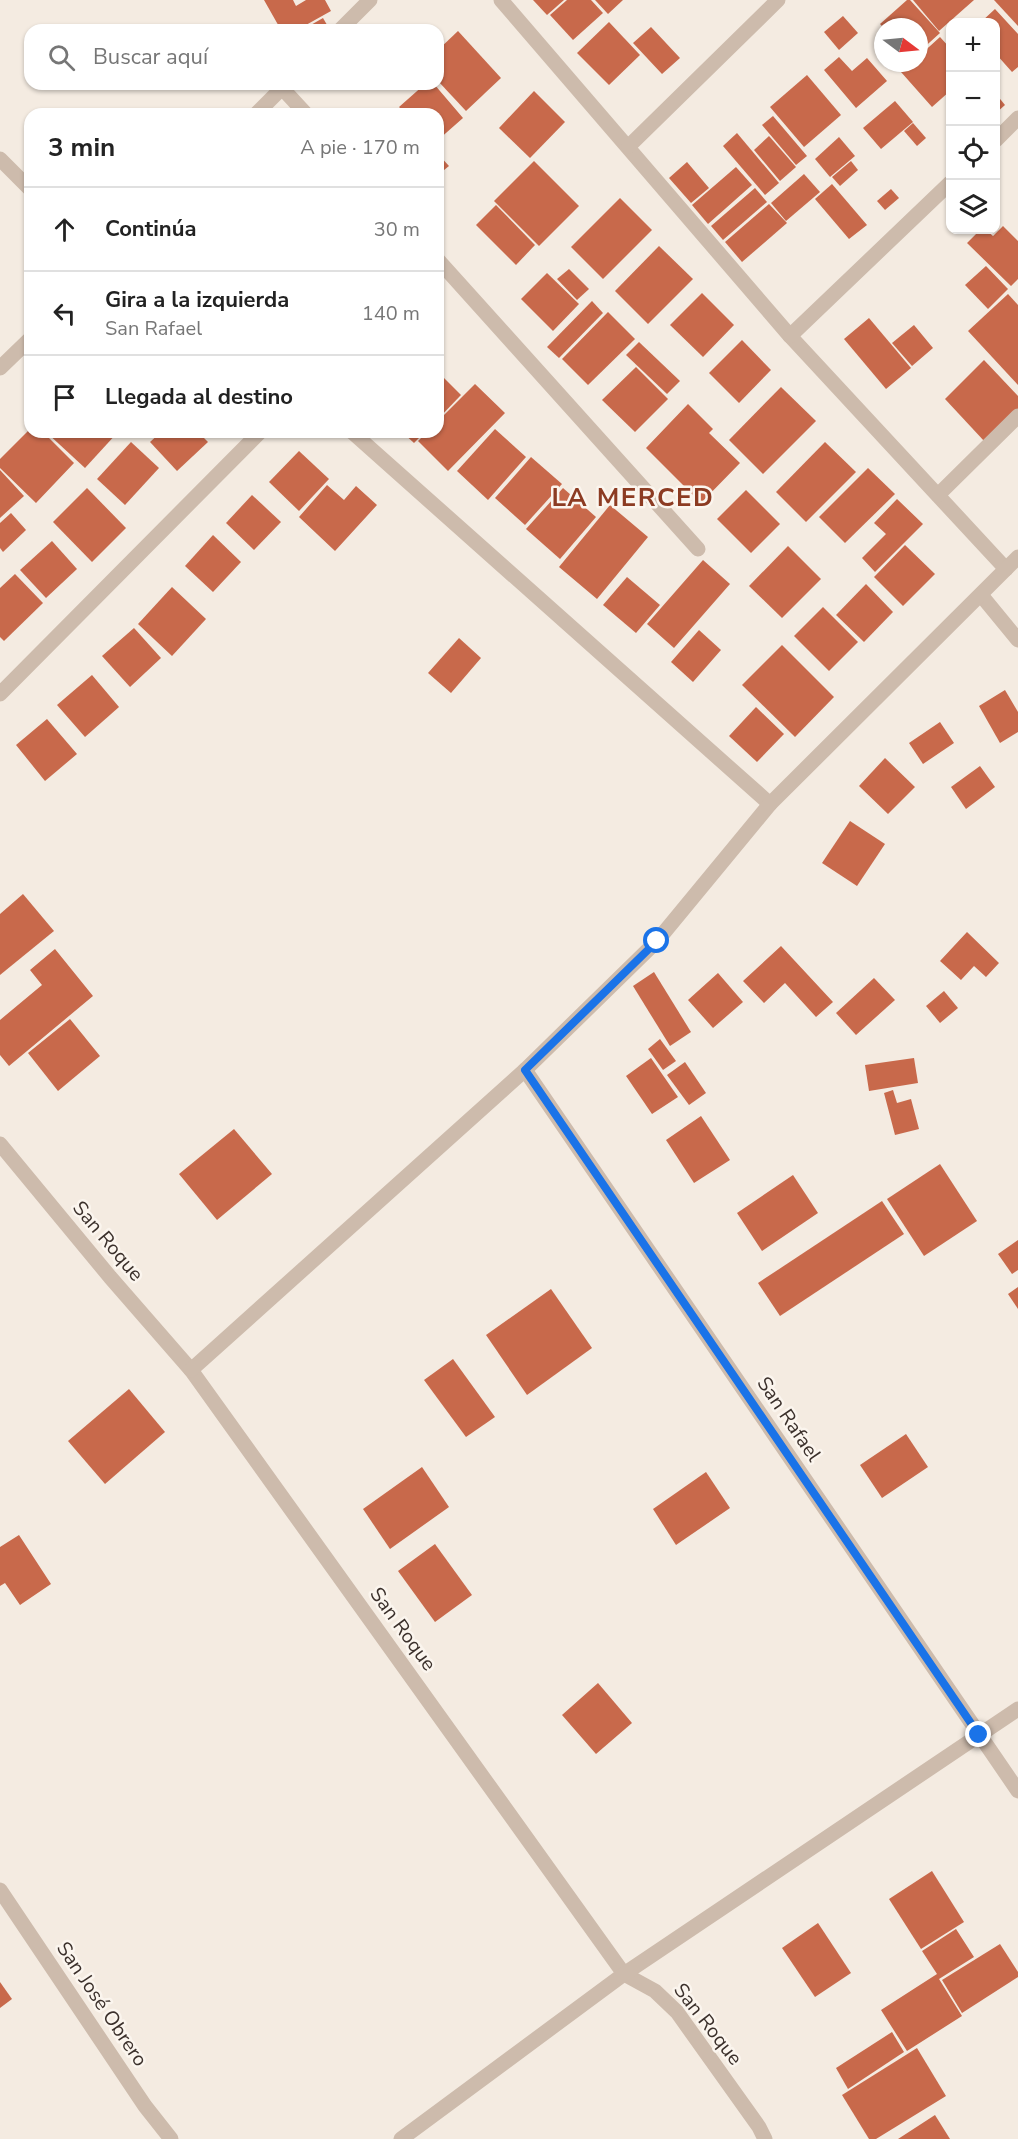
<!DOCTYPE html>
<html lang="es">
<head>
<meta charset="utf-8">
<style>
	body { margin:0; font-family:"Nunito Sans",sans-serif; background:#f2f2f2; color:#222 }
	.controls { position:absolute; right:18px; top:18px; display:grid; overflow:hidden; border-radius:12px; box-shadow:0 2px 4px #0004 }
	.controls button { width:54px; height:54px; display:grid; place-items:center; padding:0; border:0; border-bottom:2px solid #e0e0e0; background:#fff; color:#222; font:30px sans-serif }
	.compass { position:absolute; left:874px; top:18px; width:54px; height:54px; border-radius:50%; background:#fff; box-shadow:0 2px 4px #0004; rotate:106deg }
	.stop { position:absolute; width:18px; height:18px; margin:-14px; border:4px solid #1a73e8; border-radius:50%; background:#fff }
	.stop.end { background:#1a73e8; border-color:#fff; box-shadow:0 2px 6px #0008 }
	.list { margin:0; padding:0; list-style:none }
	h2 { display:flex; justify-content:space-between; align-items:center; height:78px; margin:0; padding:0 24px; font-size:26px }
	h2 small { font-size:20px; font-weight:400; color:#767676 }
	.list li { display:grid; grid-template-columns:39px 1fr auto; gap:18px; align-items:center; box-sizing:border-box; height:84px; padding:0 24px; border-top:2px solid #e0e0e0 }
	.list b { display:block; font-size:22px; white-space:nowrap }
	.list p { margin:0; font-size:20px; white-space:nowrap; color:#767676 }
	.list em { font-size:20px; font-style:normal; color:#767676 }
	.icon { flex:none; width:33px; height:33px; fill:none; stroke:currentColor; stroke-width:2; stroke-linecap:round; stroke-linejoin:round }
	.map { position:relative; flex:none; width:1018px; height:2139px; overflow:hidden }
	.search { position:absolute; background:#fff; box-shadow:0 2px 4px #0004; left:24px; top:24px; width:420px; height:66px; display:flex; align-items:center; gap:15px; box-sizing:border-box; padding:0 21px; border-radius:18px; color:#767676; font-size:22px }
	.panel { position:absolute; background:#fff; box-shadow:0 2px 4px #0004; left:24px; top:108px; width:420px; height:330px; border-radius:18px }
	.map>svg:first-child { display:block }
</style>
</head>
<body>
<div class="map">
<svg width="1018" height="2139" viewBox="0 0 1018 2139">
	<rect width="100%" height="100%" fill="#f4ebe1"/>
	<g fill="#c8694b">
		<path d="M 264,0 L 293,0 L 296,6 L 306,0 L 325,0 L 331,11 L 297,30 L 281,30 Z"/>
		<path d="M 533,0 L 564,0 L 547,15 Z"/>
		<path d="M 567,0 L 591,0 L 603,13 L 573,40 L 550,15 Z"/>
		<path d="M 595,0 L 623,0 L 608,14 Z"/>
		<path d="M 907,0 L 910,0 L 940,33 L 919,52 L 919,27 L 883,27 L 880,24 Z"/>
		<path d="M 913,0 L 974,0 L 939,31 Z"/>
		<path d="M 994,0 L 1018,0 L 1018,26 Z"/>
		<path d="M 995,9 L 1018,34 L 1018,67 L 1012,72 L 996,54 L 996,22 L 981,22 Z"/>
		<path d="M 843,16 L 858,33 L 839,50 L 824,32 Z"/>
		<path d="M 323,18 L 330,30 L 302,30 Z"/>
		<path d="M 609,22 L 640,55 L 609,85 L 577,53 Z"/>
		<path d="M 651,27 L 680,58 L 662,74 L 633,43 Z"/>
		<path d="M 458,31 L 501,78 L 466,111 L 438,81 L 438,50 Z"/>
		<path d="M 940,37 L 950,48 L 950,91 L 932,107 L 901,72 L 911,63 L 919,63 L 919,56 Z"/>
		<path d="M 839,57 L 852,71 L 867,58 L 887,81 L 856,108 L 824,70 Z"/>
		<path d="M 807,75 L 841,115 L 804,147 L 770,107 Z"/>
		<path d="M 425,84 L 434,84 L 463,118 L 438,140 L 438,114 L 406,114 L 399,107 Z"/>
		<path d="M 534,91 L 565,122 L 530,158 L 499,128 Z"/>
		<path d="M 996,94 L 1005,105 L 996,113 Z"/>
		<path d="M 895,101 L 913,122 L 881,149 L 863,128 Z"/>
		<path d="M 773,116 L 807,156 L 796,165 L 762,125 Z"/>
		<path d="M 913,123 L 926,138 L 917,146 L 904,131 Z"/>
		<path d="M 737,133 L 779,183 L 765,195 L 723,146 Z"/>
		<path d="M 769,136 L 796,167 L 780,181 L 754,150 Z"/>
		<path d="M 839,137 L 855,156 L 830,177 L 815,159 Z"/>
		<path d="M 438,154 L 449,166 L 438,175 Z"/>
		<path d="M 534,161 L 579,206 L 539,246 L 494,201 Z"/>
		<path d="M 851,161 L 858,170 L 840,186 L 832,177 Z"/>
		<path d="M 687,162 L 709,188 L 691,203 L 669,178 Z"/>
		<path d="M 736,167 L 752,185 L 708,224 L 692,205 Z"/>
		<path d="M 804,174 L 820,192 L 786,221 L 771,203 Z"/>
		<path d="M 832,184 L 867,225 L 849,239 L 815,199 Z"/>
		<path d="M 755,188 L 767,202 L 723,240 L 711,226 Z"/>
		<path d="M 891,189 L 899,198 L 885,210 L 877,201 Z"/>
		<path d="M 620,198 L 652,230 L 603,279 L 571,247 Z"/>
		<path d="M 769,204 L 787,223 L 742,262 L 725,242 Z"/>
		<path d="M 496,205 L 535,245 L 516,265 L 476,225 Z"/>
		<path d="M 1003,226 L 1018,241 L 1018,279 L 1011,286 L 967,243 L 980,230 L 986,230 L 993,236 Z"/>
		<path d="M 659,246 L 693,279 L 648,324 L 615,291 Z"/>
		<path d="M 986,266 L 1008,289 L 988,309 L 965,285 Z"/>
		<path d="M 569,269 L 589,289 L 577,300 L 557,279 Z"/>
		<path d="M 547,273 L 579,304 L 553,331 L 521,299 Z"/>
		<path d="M 702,293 L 734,325 L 703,357 L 670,325 Z"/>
		<path d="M 1008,294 L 1018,305 L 1018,385 L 968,331 Z"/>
		<path d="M 592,301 L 603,313 L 559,358 L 547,347 Z"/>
		<path d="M 608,312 L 635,339 L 588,385 L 562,359 Z"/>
		<path d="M 869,318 L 911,368 L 886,389 L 844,339 Z"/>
		<path d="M 914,325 L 933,348 L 912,366 L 892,343 Z"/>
		<path d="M 742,340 L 771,370 L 739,403 L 709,373 Z"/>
		<path d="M 639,342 L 680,381 L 667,394 L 626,355 Z"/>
		<path d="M 984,360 L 1018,396 L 1018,410 L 985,442 L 945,399 Z"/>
		<path d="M 636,367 L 668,399 L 635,432 L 602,400 Z"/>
		<path d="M 438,372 L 461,395 L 438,419 Z"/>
		<path d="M 475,384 L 505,413 L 448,471 L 418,441 L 427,432 L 438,432 L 438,421 Z"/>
		<path d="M 781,387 L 816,421 L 763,474 L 729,440 Z"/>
		<path d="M 688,404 L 713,429 L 709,433 L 740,463 L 701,503 L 646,448 Z"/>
		<path d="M 30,429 L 30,432 L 43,432 L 74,463 L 36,503 L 0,468 L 0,459 Z"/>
		<path d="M 495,429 L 526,457 L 488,500 L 457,471 Z"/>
		<path d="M 46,432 L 118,432 L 85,468 Z"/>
		<path d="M 161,432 L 198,432 L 208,442 L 177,471 L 150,442 Z"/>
		<path d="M 402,432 L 425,432 L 414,443 Z"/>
		<path d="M 131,442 L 159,468 L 125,505 L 97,479 Z"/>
		<path d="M 825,442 L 856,472 L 806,522 L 776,492 Z"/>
		<path d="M 299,451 L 329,479 L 299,511 L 269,482 Z"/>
		<path d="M 531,457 L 562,484 L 525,525 L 495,498 Z"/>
		<path d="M 868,468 L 895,494 L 845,543 L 819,517 Z"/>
		<path d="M 0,470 L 24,496 L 0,518 Z"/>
		<path d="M 327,485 L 344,500 L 356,486 L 377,505 L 335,551 L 299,517 Z"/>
		<path d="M 87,488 L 126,528 L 92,562 L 53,522 Z"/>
		<path d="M 563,488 L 596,517 L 560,559 L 526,529 Z"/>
		<path d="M 746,490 L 780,524 L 751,553 L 717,519 Z"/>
		<path d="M 252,495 L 281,522 L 254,550 L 226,523 Z"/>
		<path d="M 897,499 L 923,524 L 875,572 L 862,558 L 886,534 L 874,523 Z"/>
		<path d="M 610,505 L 648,537 L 597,599 L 559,567 Z"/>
		<path d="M 11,513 L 26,530 L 3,552 L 0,548 L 0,523 Z"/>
		<path d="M 213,535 L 241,562 L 213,592 L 185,566 Z"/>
		<path d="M 52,541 L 77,569 L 46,598 L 20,570 Z"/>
		<path d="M 905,545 L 935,574 L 903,606 L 874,577 Z"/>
		<path d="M 788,546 L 821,579 L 782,618 L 749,586 Z"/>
		<path d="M 703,560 L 730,584 L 674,648 L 647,624 Z"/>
		<path d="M 15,574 L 43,603 L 4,641 L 0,637 L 0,588 Z"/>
		<path d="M 627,577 L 660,605 L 636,633 L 603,605 Z"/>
		<path d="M 866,584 L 893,612 L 864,642 L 836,615 Z"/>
		<path d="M 172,587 L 206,619 L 172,656 L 138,624 Z"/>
		<path d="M 823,607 L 858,642 L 829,671 L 794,636 Z"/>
		<path d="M 134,628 L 161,658 L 130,687 L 102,656 Z"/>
		<path d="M 699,630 L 721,650 L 693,682 L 671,662 Z"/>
		<path d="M 459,638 L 481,658 L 451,693 L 428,673 Z"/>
		<path d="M 782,645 L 834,697 L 795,737 L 742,685 Z"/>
		<path d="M 92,675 L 119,707 L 85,737 L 57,705 Z"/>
		<path d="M 1005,690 L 1018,712 L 1018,732 L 1000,743 L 979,706 Z"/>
		<path d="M 756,707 L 784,734 L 757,762 L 729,736 Z"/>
		<path d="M 47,719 L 77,754 L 45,781 L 16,745 Z"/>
		<path d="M 940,722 L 954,743 L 923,764 L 909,743 Z"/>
		<path d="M 885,758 L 915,787 L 888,814 L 859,786 Z"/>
		<path d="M 980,766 L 995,787 L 966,809 L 951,787 Z"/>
		<path d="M 850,821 L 885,844 L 857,886 L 822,863 Z"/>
		<path d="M 23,894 L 54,931 L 0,975 L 0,914 Z"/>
		<path d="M 967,932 L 999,963 L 986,977 L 974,966 L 961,980 L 940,961 Z"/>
		<path d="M 781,946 L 833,1002 L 816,1017 L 785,983 L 764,1003 L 743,981 Z"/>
		<path d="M 55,949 L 93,996 L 9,1066 L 0,1055 L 0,1020 L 42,985 L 30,970 Z"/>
		<path d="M 654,972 L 691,1032 L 670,1046 L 633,986 Z"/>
		<path d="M 718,973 L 743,1002 L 713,1028 L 688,1000 Z"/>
		<path d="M 874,978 L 895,1000 L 856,1035 L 836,1013 Z"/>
		<path d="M 944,991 L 958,1008 L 940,1023 L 926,1006 Z"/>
		<path d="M 70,1019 L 100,1056 L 58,1091 L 28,1053 Z"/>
		<path d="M 660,1039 L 676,1061 L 663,1070 L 648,1049 Z"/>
		<path d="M 651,1058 L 678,1097 L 652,1114 L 626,1076 Z"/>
		<path d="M 914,1058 L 918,1083 L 869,1091 L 865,1065 Z"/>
		<path d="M 685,1062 L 706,1093 L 689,1105 L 667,1075 Z"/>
		<path d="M 893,1090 L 897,1103 L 911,1099 L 919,1129 L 895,1135 L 884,1093 Z"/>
		<path d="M 701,1116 L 730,1160 L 694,1183 L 666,1140 Z"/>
		<path d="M 234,1129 L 272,1174 L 217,1220 L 179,1174 Z"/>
		<path d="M 940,1164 L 977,1221 L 924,1256 L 887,1199 Z"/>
		<path d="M 793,1175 L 818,1213 L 762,1251 L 737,1213 Z"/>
		<path d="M 882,1201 L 904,1234 L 780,1316 L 758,1283 Z"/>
		<path d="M 1018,1240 L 1018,1270 L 1012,1274 L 998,1254 Z"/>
		<path d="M 1018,1287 L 1018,1309 L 1008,1294 Z"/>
		<path d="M 551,1289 L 592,1348 L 527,1395 L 486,1335 Z"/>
		<path d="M 453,1359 L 495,1417 L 466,1437 L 424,1380 Z"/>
		<path d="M 129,1389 L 165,1432 L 105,1484 L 68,1441 Z"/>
		<path d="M 906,1434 L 928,1467 L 882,1498 L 860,1465 Z"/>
		<path d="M 422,1467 L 449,1507 L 390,1549 L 363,1509 Z"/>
		<path d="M 706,1472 L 730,1508 L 676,1545 L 653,1509 Z"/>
		<path d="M 19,1535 L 51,1584 L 20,1605 L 5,1583 L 0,1586 L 0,1547 Z"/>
		<path d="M 435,1544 L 472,1595 L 435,1622 L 398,1571 Z"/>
		<path d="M 598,1683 L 632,1723 L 596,1754 L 562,1715 Z"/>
		<path d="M 932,1871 L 964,1922 L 921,1949 L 889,1899 Z"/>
		<path d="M 818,1923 L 851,1973 L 815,1997 L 782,1948 Z"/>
		<path d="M 956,1929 L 974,1957 L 939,1979 L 962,2016 L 907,2051 L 881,2010 L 937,1974 L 922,1951 Z"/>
		<path d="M 1000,1944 L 1018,1972 L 1018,1977 L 962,2013 L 942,1980 Z"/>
		<path d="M 0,1982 L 12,1999 L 0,2008 Z"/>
		<path d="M 892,2032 L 904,2052 L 848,2089 L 836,2068 Z"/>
		<path d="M 917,2048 L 946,2096 L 876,2139 L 869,2139 L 842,2095 Z"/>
		<path d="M 935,2115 L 950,2139 L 898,2139 Z"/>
	</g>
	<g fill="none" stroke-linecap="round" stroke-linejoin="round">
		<g stroke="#cdbbac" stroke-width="15">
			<path d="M 501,0 L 790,336 L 1006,569"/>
			<path d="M 340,30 L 370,0"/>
			<path d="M 282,88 L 306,114"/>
			<path d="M 256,114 L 286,84"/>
			<path d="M 996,140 L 1018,118"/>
			<path d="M 629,146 L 778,0"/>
			<path d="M 0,159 L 30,189"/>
			<path d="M 438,260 L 698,549"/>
			<path d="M 790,336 L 950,183"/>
			<path d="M 0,368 L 30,339"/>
			<path d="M 352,432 L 770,804"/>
			<path d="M 938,495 L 1018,416"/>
			<path d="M 981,595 L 1018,640"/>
			<path d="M 0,694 L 260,432"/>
			<path d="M 525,1070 L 1018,1791"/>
			<path d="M 0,1144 L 110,1277 L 191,1370 L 624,1974 L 655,1991 L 677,2012 L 759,2127 L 765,2139"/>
			<path d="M 191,1370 L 525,1070 L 657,941 L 770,804 L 1018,557"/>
			<path d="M 0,1890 L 145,2106 L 171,2139"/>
			<path d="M 401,2139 L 624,1974 L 1018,1709"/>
		</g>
	</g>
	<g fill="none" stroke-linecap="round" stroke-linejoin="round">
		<path stroke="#1a73e8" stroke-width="8" d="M 657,941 L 525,1070 L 979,1735"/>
	</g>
	<g text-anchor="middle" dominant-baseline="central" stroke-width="5" stroke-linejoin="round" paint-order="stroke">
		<g font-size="20" fill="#3b302b" stroke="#fbf5ee">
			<text transform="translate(108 1241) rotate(50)">San Roque</text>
			<text transform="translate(789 1419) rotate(56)">San Rafael</text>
			<text transform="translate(403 1629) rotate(54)">San Roque</text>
			<text transform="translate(102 2004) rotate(56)">San José Obrero</text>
			<text transform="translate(708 2024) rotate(52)">San Roque</text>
		</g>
		<g font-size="26" font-weight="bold" letter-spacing="1.5" fill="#8c3b22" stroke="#fbf5ee">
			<text x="633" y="497">LA MERCED</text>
		</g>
	</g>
</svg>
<div class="controls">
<button>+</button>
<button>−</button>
<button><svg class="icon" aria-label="locate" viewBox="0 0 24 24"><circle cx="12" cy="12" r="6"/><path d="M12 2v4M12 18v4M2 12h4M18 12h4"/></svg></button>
<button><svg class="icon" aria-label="layers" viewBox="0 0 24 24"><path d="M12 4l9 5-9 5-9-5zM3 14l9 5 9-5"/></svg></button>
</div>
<svg class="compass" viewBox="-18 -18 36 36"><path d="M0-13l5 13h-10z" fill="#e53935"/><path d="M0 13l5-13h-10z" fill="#767676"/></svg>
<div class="stop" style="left:657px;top:941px"></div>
<div class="stop end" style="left:979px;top:1735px"></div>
<div class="search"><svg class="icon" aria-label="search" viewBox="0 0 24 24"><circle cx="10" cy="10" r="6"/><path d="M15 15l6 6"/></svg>Buscar aquí</div>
<section class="panel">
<h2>3 min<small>A pie · 170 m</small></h2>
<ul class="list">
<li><svg class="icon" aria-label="ahead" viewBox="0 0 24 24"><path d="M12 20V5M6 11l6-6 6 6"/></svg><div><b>Continúa</b></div><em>30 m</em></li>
<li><svg class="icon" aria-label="left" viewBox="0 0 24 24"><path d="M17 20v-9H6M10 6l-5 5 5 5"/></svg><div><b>Gira a la izquierda</b><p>San Rafael</p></div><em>140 m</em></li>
<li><svg class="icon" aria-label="arrive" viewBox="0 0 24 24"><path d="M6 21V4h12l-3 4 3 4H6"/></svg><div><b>Llegada al destino</b></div></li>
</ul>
</section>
</div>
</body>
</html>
